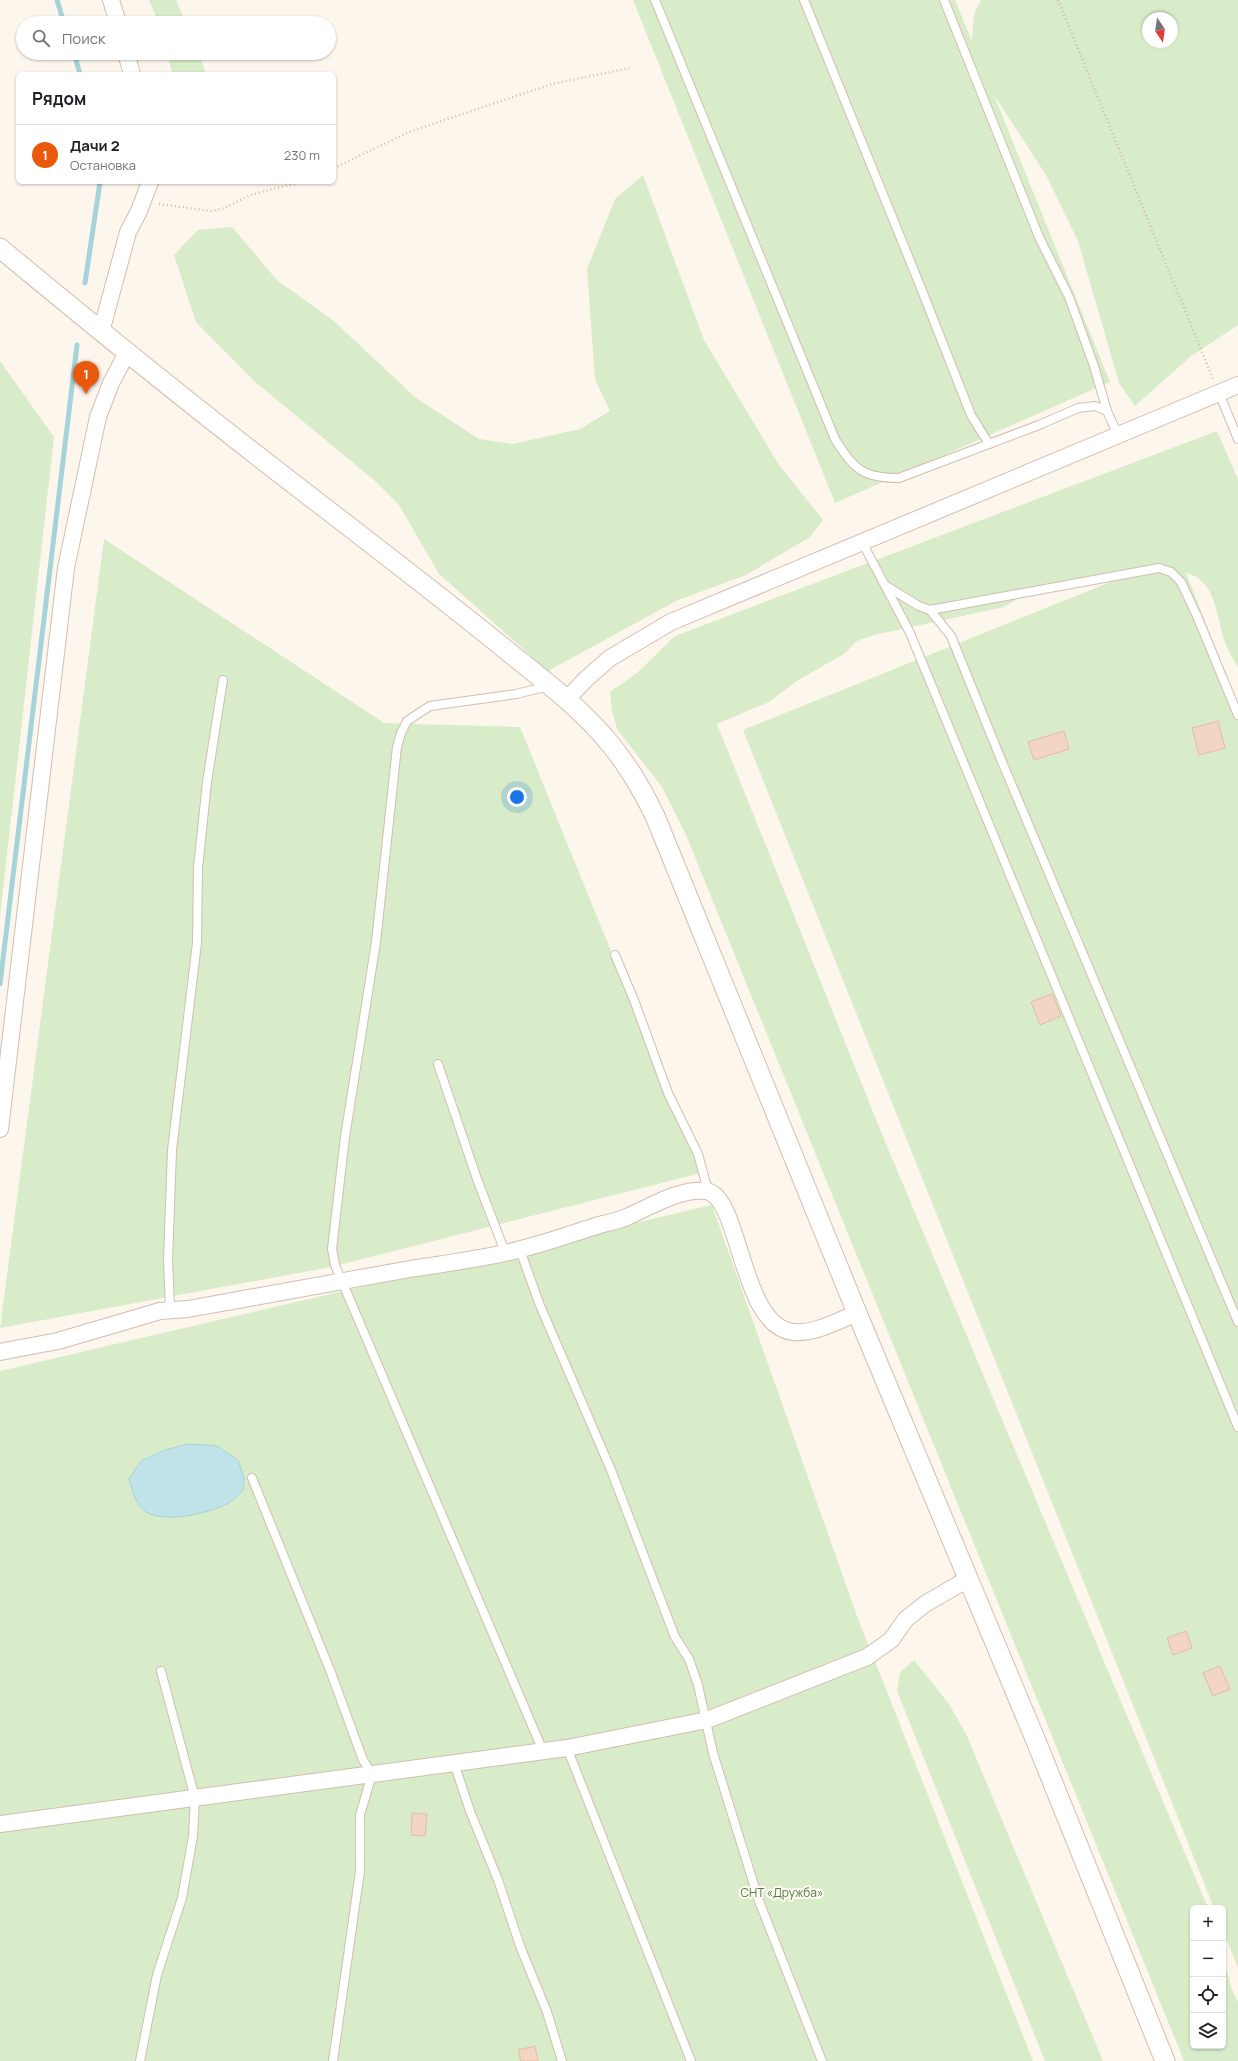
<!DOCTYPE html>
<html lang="ru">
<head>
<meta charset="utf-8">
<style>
	body { margin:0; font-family:Manrope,sans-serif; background:#f2f2f2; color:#202124 }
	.controls { position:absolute; right:12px; bottom:12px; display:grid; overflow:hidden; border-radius:6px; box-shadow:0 1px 3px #0004 }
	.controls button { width:36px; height:36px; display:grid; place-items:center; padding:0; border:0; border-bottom:1px solid #e0e0e0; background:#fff; color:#202124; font:20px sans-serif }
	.compass { position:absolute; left:1142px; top:12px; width:36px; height:36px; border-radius:50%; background:#fff; box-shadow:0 1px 3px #0004; rotate:167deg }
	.you { position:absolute; left:517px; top:797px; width:14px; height:14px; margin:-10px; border:3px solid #fff; border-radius:50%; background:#1a73e8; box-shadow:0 0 0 6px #1a73e833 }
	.badge { display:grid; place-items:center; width:26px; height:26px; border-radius:50%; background:#ea580c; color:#fff; font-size:13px; font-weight:700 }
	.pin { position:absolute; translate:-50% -33px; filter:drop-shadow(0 1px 2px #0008) }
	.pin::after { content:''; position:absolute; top:21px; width:14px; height:12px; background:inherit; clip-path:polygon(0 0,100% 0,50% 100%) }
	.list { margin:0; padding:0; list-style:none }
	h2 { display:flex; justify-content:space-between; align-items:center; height:52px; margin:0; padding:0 16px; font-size:17px }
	h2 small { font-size:13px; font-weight:400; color:#757577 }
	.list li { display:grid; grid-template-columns:26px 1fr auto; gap:12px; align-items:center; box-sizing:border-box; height:60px; padding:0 16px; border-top:1px solid #e0e0e0 }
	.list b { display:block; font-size:15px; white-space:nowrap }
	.list p { margin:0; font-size:13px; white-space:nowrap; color:#757577 }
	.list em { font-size:13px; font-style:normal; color:#757577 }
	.icon { flex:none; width:22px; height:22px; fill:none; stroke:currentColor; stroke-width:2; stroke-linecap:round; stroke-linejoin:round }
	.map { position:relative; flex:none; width:1238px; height:2061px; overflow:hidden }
	.search { position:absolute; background:#fff; box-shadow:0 1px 3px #0004; left:16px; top:16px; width:320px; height:44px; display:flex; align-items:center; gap:10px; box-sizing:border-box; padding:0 14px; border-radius:22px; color:#757577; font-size:15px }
	.panel { position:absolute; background:#fff; box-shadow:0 1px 3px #0004; left:16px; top:72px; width:320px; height:112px; border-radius:6px }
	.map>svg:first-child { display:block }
</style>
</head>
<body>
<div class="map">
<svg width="1238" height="2061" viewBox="0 0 1238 2061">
	<rect width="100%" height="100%" fill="#fdf6ec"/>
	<g fill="#d8ecc9" fill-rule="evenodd">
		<path d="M 149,0 L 176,0 L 186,23 L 159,23 Z"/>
		<path d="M 633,0 L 955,0 L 972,41 L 974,14 L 981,0 L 1238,0 L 1238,325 L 1190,357 L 1135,406 L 1119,383 L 1078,241 L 1046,175 L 994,95 L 1110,382 L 835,503 ZM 1148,18 L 1172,18 L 1172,42 L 1148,42 Z"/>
		<path d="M 168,53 L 198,53 L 206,74 L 172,74 Z"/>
		<path d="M 643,175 L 704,340 L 779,465 L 823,520 L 810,537 L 746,575 L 676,601 L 548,671 L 439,574 L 399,505 L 374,480 L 254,381 L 196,322 L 174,255 L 198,230 L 232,227 L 277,280 L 335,322 L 416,398 L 479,439 L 513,444 L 580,429 L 610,411 L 595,379 L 587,269 L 615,199 Z"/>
		<path d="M 0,361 L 54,437 L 0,917 Z"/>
		<path d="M 1217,431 L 1238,479 L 1238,667 C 1234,660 1229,653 1226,645 C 1216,621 1218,580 1186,573 L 1238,704 L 1238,1968 L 1223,1930 L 1223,1908 L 1214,1908 L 743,730 L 1143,569 L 1052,583 L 1035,588 L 1004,607 L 874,635 L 857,641 L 844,654 L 798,680 L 769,702 L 717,724 L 886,1144 L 1208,1908 L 1193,1908 L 1193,2046 L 1223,2046 L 1223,1957 L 1232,1990 L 1238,2002 L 1238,2061 L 1184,2061 L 686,835 L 662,787 L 617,729 L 612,711 L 610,692 L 638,672 L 675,636 Z"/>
		<path d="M 104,539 L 384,723 L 520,727 L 701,1173 L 331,1267 L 0,1328 Z"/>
		<path d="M 712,1205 L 857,1616 L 1033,2061 L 0,2061 L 0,1371 Z"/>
		<path d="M 914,1660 L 949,1704 L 967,1736 L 1103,2061 L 1045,2061 L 897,1691 L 900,1672 Z"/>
	</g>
	<path fill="#bfe3e8" stroke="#a5d3da" d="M 188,1444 L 217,1446 L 238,1460 L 244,1478 L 243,1490 C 239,1494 234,1500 229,1503 C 209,1513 169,1523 148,1513 C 136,1507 132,1490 129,1479 L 141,1461 L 165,1450 Z"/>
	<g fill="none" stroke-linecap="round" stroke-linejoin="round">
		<g stroke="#a5d3da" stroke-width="5">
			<path d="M 57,0 L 64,23"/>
			<path d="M 74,53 L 80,74"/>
			<path d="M 85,283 L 100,182"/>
			<path d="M 0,984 L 77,345"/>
		</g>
	</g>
	<g fill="#f3d5c3" stroke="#e6bba3">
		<path d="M 1218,721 L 1225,748 L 1199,755 L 1192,728 Z"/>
		<path d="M 1064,731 L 1069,749 L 1034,760 L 1028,742 Z"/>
		<path d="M 1052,994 L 1061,1016 L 1040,1025 L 1031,1002 Z"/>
		<path d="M 1186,1631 L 1192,1648 L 1173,1655 L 1167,1638 Z"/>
		<path d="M 1220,1666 L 1230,1689 L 1213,1696 L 1203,1673 Z"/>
		<path d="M 412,1813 L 427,1814 L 425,1836 L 411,1835 Z"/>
		<path d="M 535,2046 L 538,2061 L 521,2061 L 518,2050 Z"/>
	</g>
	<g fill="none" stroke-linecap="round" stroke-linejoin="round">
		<defs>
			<g id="service">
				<path d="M 655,0 L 835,439 C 853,469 863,478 899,478 L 1039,425 L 1078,408 L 1095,406 L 1107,411"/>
				<path d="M 804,0 L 921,288 L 971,415 L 989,444"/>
				<path d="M 944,0 L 1039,237 L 1069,297 L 1094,366 L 1107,411 L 1118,435"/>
				<path d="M 1219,393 L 1238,439"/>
				<path d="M 862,542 L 910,633 L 1238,1427"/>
				<path d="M 886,586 L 919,606 L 930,610 L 1159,568 L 1171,572 L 1181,582 L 1197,616 L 1238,715"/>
				<path d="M 930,610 L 951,636 L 1000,757 L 1238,1322"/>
				<path d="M 615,955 L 634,1000 L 668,1093 L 698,1154 L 708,1191"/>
				<path d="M 438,1064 L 477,1179 L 505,1252"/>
				<path d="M 520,1250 L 539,1303 L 611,1470 L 675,1637 L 689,1659 L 698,1685 L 713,1753 L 759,1901 L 822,2061"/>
				<path d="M 170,1310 L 168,1260 L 172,1150 L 197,943 L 198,868 L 207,782 L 223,680"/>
				<path d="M 252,1478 L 330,1670 L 363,1760 L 372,1774 L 360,1815 L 360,1871 L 333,2061"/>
				<path d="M 567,1748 L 691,2061"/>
				<path d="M 543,1751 L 335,1265 L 332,1249 L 345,1137 L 376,942 L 397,747 L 401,733 L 407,721 L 430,706 L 516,694 L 549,686"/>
				<path d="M 454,1763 L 470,1811 L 498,1880 L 520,1946 L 547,2012 L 562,2061"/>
				<path d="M 140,2061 L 157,1975 L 182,1898 L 193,1836 L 195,1798 L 161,1671"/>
			</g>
			<g id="minor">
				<path d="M 111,0 L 118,23"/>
				<path d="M 126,53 L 132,74"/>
				<path d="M 101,332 L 128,232 L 139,211 L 150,182"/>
				<path d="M 566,700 L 586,679 L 610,658 L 671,622 L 1238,385"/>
				<path d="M 0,1129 L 66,568 L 98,417 L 111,383 L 127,353"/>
				<path d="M 0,1352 L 58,1341 L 160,1311 L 188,1309 C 262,1296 336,1283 410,1269 C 446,1263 486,1259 521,1249 C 549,1242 576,1232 603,1224 C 612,1222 621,1220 629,1216 C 652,1206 680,1188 706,1191 C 741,1195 740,1328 794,1332 C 814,1334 838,1321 857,1313"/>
				<path d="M 0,1824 L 567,1748 L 707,1720 L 867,1657 L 891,1640 L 906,1619 L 925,1604 L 968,1579"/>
			</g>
			<path id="tertiary" d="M 0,248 C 107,337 215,424 325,508 C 387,556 450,604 511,654 C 546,682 583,710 611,745 C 629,767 643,791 655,816 L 857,1313 L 1036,1741 L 1165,2061"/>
		</defs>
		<use href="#service" stroke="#d1beb0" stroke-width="10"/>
		<use href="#minor" stroke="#d1beb0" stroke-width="18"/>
		<use href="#tertiary" stroke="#d1beb0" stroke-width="21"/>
		<g stroke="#d9b8a5" stroke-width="2.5" stroke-dasharray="1 3" stroke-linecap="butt">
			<path d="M 1058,0 L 1213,379"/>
			<path d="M 334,168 L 409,132 L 552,84 L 630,68"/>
			<path d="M 159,204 L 211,211 L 225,208 L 250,195 L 301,182"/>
		</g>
		<use href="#service" stroke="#fff" stroke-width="8"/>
		<use href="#minor" stroke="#fff" stroke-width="16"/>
		<use href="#tertiary" stroke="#fff" stroke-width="19"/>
	</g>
	<g text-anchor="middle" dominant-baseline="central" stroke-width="4" stroke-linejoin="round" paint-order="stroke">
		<g font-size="12" fill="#537a41" stroke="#fffaf3">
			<text x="782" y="1892">СНТ «Дружба»</text>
		</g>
	</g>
</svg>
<div class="controls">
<button>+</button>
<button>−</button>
<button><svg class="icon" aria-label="locate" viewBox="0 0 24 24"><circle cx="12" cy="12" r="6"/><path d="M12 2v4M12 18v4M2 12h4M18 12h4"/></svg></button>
<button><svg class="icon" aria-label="layers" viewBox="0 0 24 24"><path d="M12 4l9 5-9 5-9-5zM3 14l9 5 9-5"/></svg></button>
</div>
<svg class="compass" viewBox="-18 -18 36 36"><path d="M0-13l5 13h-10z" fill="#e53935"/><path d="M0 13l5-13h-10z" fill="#757577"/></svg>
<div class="you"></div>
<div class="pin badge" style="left:86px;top:394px">1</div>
<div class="search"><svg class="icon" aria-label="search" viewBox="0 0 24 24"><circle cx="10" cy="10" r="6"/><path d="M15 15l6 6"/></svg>Поиск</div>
<section class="panel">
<h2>Рядом<small></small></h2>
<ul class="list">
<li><span class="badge">1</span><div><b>Дачи 2</b><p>Остановка</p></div><em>230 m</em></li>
</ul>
</section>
</div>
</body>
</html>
